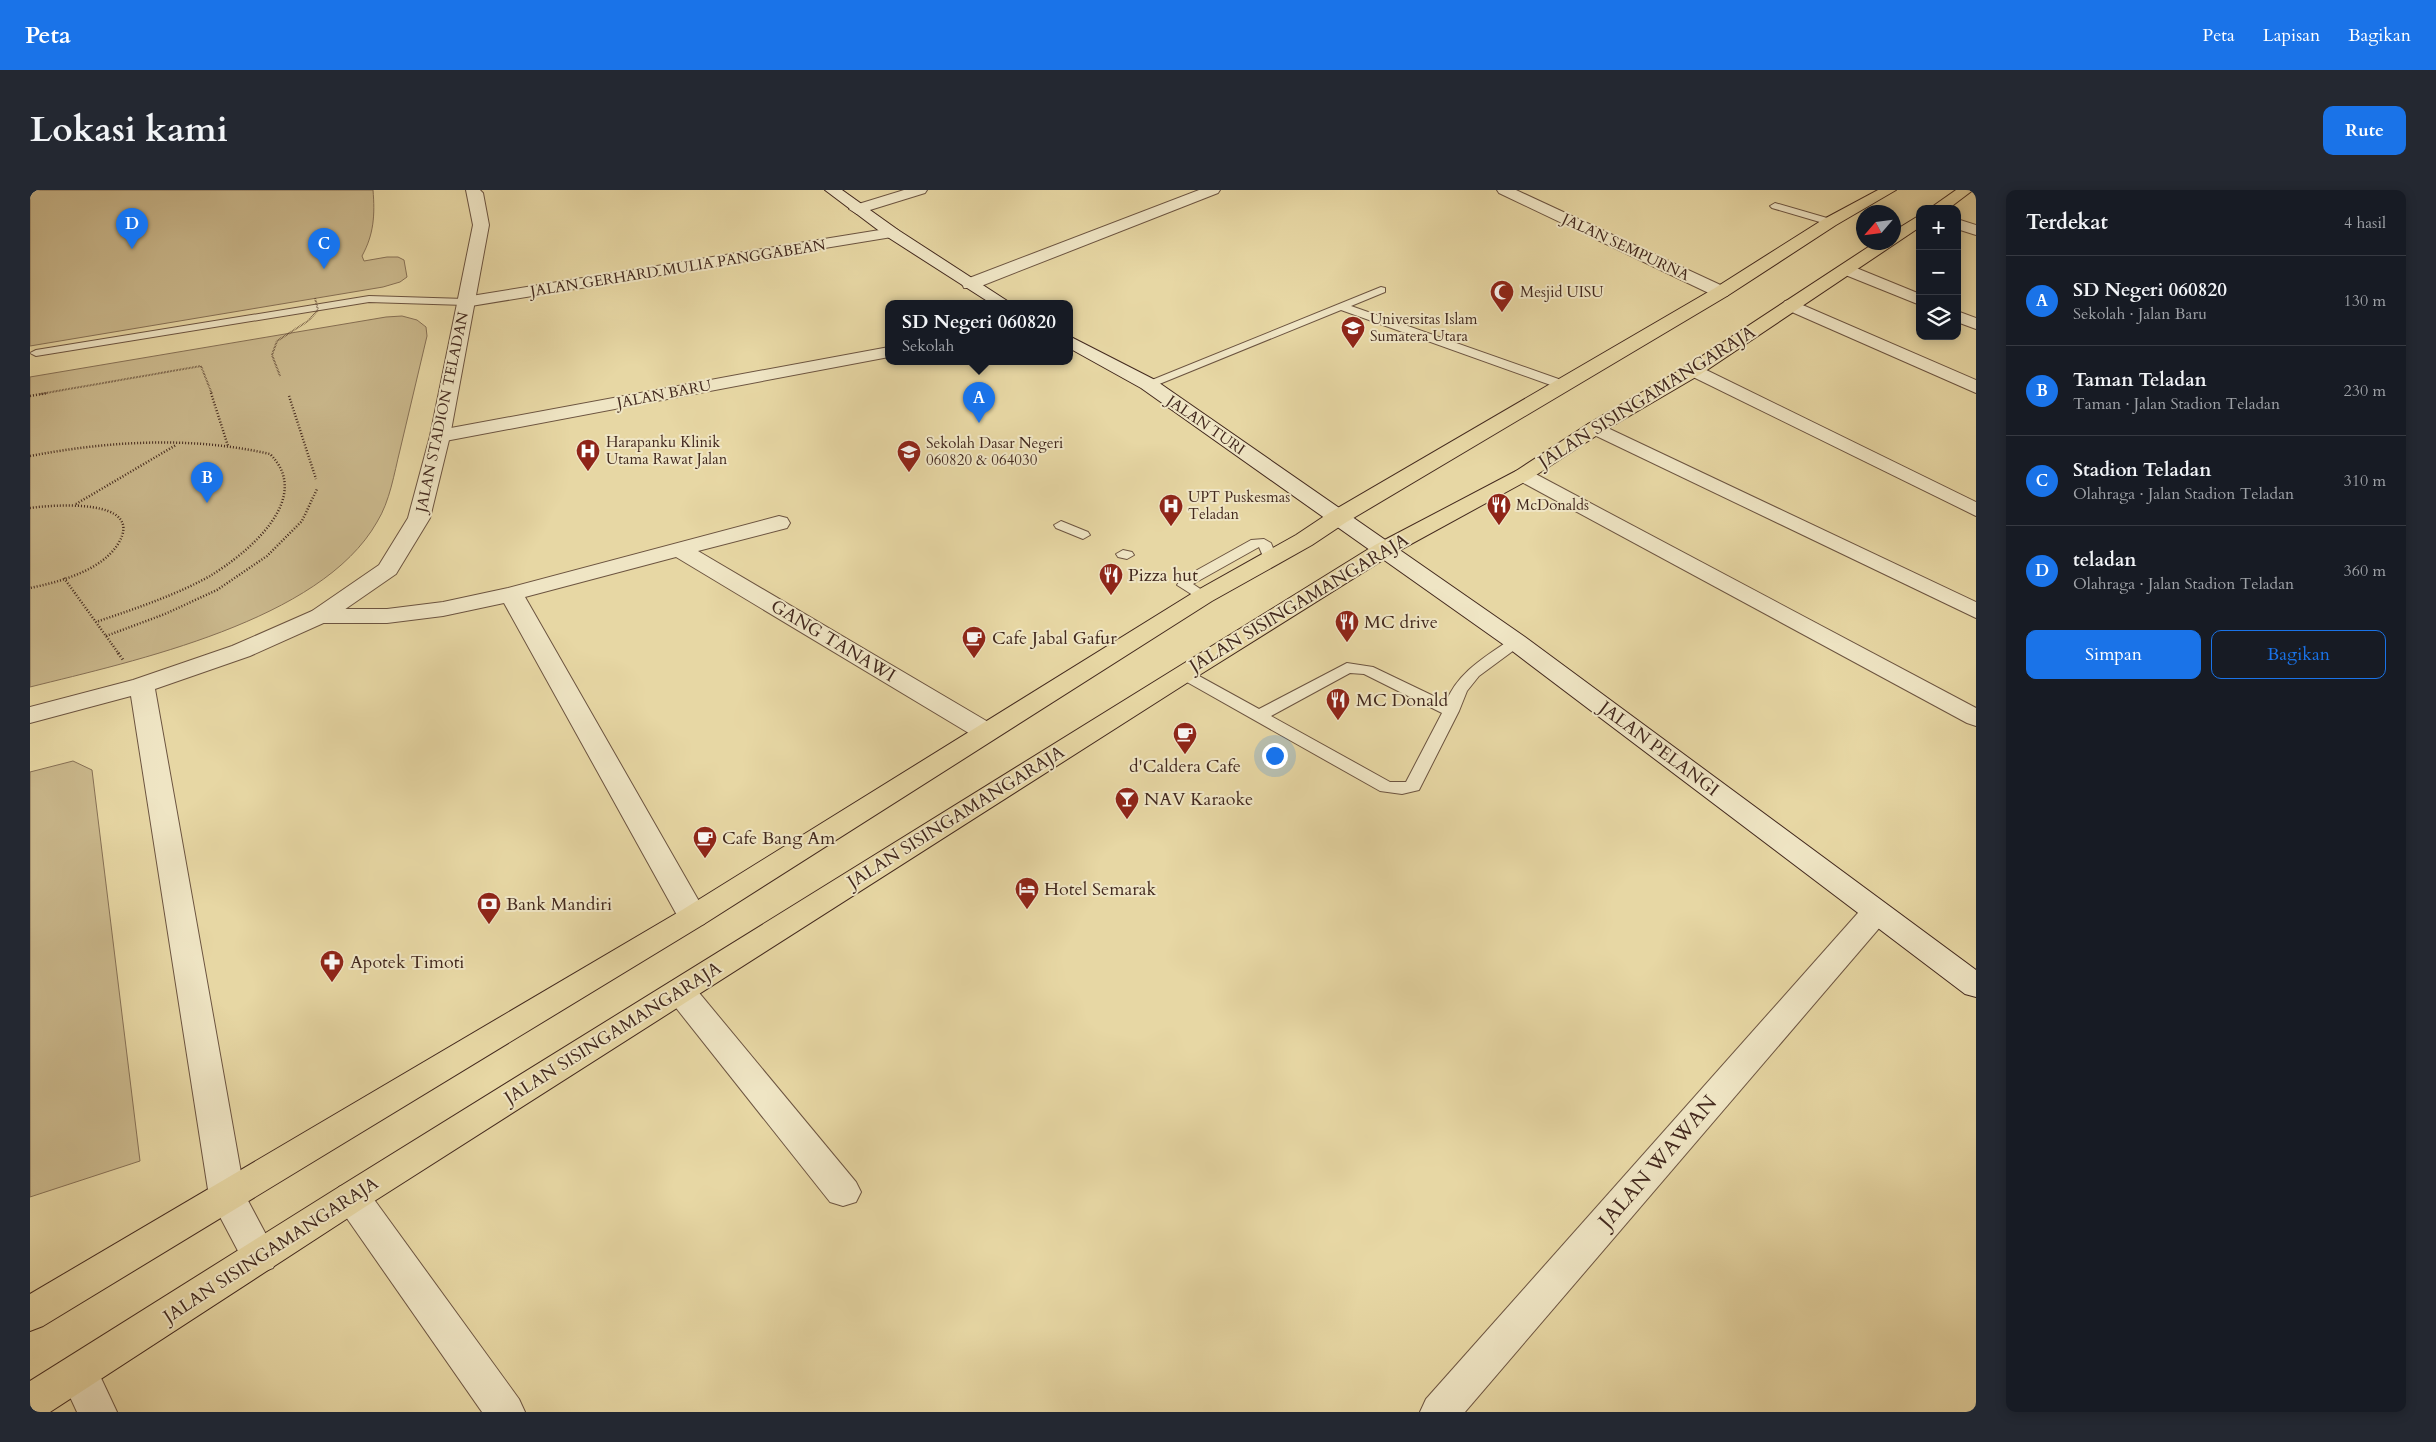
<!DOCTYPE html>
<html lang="id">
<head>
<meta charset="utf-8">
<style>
	body { margin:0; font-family:Cardo,serif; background:#242831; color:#f1f3f6 }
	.controls { position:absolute; right:15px; top:15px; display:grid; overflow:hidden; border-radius:10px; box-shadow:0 2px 12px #0003 }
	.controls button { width:45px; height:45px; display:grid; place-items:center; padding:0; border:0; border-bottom:1px solid #363941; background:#171b24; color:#f1f3f6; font:25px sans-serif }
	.compass { position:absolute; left:1826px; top:15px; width:45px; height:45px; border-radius:50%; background:#171b24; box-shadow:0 2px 12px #0003; rotate:242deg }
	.you { position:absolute; left:1244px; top:565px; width:18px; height:18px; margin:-12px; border:4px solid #fff; border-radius:50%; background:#1a73e8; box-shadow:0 0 0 8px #1a73e833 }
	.badge { display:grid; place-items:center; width:32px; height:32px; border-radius:50%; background:#1a73e8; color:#fff; font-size:16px; font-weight:700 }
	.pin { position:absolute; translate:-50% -41px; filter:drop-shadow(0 1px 2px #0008) }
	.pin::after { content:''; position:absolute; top:26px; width:18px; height:15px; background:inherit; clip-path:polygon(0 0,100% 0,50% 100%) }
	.popup { position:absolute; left:855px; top:110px; width:188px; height:65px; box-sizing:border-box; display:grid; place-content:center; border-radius:10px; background:#171b24; filter:drop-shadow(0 1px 4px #0005); font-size:16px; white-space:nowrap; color:#9ea1a6 }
	.popup b { font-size:19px; color:#f1f3f6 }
	.popup::after { content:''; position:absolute; left:50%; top:100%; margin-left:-10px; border:10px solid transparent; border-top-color:#171b24 }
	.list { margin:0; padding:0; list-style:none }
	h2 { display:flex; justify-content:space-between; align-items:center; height:65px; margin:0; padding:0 20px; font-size:21px }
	h2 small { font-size:16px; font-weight:400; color:#9ea1a6 }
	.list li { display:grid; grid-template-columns:32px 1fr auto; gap:15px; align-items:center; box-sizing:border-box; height:90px; padding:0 20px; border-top:1px solid #363941 }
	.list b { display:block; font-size:19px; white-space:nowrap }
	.list p { margin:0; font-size:16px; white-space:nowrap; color:#9ea1a6 }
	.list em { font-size:16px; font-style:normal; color:#9ea1a6 }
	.actions { display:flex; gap:10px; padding:15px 20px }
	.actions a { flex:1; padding:11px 0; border:1px solid #1a73e8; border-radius:10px; text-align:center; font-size:18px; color:#1a73e8 }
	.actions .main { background:#1a73e8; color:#fff }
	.icon { flex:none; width:28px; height:28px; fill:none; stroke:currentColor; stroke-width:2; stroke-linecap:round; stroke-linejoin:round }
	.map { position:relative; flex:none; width:1946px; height:1222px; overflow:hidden; border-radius:10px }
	header { display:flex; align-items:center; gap:30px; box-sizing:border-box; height:70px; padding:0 25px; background:#1a73e8; color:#fff }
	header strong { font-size:24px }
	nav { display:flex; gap:28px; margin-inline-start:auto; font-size:18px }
	.intro { display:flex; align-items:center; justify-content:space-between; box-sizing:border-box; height:120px; padding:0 30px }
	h1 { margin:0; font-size:35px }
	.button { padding:12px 22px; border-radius:10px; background:#1a73e8; color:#fff; font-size:18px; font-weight:700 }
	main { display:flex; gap:30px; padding:0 30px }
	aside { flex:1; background:#171b24; border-radius:10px; box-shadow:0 2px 12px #0003 }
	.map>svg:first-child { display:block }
</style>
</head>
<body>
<header>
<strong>Peta</strong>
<nav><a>Peta</a><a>Lapisan</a><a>Bagikan</a></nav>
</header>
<div class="intro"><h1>Lokasi kami</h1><a class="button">Rute</a></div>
<main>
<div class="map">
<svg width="1946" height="1222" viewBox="0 0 1946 1222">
	<rect width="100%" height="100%" fill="#e7d7a4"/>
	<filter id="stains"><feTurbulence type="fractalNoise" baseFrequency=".004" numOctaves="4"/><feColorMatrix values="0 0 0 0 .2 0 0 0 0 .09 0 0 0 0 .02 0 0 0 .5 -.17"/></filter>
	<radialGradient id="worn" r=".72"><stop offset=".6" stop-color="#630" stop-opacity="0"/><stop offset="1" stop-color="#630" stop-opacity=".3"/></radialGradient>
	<g fill="#cbb98d" stroke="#877156">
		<path d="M 0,0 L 343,0 C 345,25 344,44 332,66 L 334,71 L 357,67 L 368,67 L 374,70 L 377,87 L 370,92 L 353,97 L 0,156 Z"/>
		<path d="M 372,126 L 387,130 L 396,137 L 397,146 C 388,184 379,222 370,260 C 364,284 360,311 347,332 C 291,431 104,471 0,497 L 0,187 L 356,127 Z"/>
		<path d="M 43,571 L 62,580 L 110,971 L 0,1007 L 0,582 Z"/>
	</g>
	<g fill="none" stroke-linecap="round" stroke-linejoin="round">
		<defs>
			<g id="service">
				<path d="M 1745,13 L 1804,30 L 1805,32 L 1800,35 L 1742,18 L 1740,16 Z"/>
				<path d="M 1351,97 L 1355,98 L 1355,102 L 1321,116 L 1537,192 L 1539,195 L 1537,198 L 1529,198 L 1311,120 L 1122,197 L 1118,198 L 1112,194 Z"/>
				<path d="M 339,106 L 435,109 L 440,112 L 435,115 L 339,112 L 6,166 L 0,163 L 6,160 Z"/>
				<path d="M 1031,331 L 1058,342 L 1060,345 L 1053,349 L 1026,338 L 1024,335 Z"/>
				<path d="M 1234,349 L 1241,353 L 1247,368 L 1245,371 L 1235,371 L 1229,357 L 1163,394 L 1181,406 L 1179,409 L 1169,409 L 1147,395 L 1151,389 L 1221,350 Z"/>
				<path d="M 1093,360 L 1102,362 L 1104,365 L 1097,369 L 1088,367 L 1086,364 Z"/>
				<path d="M 1486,447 L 1491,449 L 1494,452 L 1491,455 L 1449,486 L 1437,501 L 1429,521 L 1389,600 L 1372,604 L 1350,601 L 1148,487 L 1146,484 L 1154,479 L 1160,481 L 1229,519 L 1317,473 L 1343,477 L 1416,512 C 1428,482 1455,467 1481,449 ZM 1320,483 L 1334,484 L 1412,523 L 1376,592 L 1360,592 L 1241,526 Z"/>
			</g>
			<g id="minor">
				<path d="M 874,0 L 897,0 L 895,3 L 827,24 L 819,19 L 822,16 Z"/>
				<path d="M 1169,0 L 1190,0 L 1188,3 L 946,98 L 934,98 L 932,94 L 934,90 Z"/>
				<path d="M 1467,0 L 1486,0 L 1697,98 L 1700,102 L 1697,106 L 1685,106 L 1469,3 Z"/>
				<path d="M 1927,29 L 1946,35 L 1946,45 L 1927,39 Z"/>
				<path d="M 862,38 L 868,40 L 870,43 L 868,46 L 435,117 L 429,116 L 426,112 L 429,108 L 435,107 Z"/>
				<path d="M 1819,75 L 1890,104 L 1890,115 L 1813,84 L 1811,80 L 1813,76 Z"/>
				<path d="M 1761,110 L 1946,190 L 1946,203 L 1755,119 L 1752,115 L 1755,111 Z"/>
				<path d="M 1927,121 L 1946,128 L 1946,139 L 1927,132 Z"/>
				<path d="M 859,157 L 859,167 L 410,252 L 403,250 L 400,246 L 403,242 L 410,240 Z"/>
				<path d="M 1664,174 L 1946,312 L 1946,326 L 1657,184 L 1655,180 L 1657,176 Z"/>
				<path d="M 1565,232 L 1946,412 L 1946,428 L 1558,242 L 1555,238 L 1558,234 Z"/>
				<path d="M 1493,279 L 1500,281 L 1946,518 L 1946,536 L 1937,533 L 1486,289 L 1483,285 L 1486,281 Z"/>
				<path d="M 749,326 L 757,328 L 760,333 L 757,338 L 668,361 L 965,536 L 969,542 L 965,548 L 956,550 L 947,548 L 646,367 L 495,407 L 678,727 L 674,734 L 663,737 L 652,734 L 648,727 L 474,413 L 413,426 L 357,433 L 290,433 L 282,431 L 278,426 L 282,421 L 290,419 L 357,419 L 413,412 L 478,398 Z"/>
				<path d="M 1846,712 L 1857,715 L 1861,722 L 1857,729 L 1435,1222 L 1390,1222 L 1396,1209 L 1835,715 Z"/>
				<path d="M 650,790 L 661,793 L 826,992 L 831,1002 L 826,1012 L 813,1016 L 800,1012 L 639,809 L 634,801 L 639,793 Z"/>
				<path d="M 322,992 L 335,997 L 489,1209 L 495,1222 L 452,1222 L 309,1017 L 304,1007 L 309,997 Z"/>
				<path d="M 49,1165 L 63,1171 L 87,1222 L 47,1222 L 29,1183 L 35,1171 Z"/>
			</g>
			<path id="tertiary" d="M 436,0 L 450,0 L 453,3 L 459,35 L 420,246 L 400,328 L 369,379 L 366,384 L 298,431 L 220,466 L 125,499 L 215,1005 L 248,1067 L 243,1078 L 230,1083 L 217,1078 L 179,1006 L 101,506 L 0,533 L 0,517 L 103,490 L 202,456 L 282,421 L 349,375 L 378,328 L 400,246 L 443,35 Z"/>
			<g id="secondary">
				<path d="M 795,0 L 812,0 L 868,40 L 982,114 L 962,114 L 856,46 Z"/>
				<path d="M 1039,146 L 1125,190 L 1495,447 L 1946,780 L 1946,807 L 1935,804 L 1477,457 L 1111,198 L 1039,158 Z"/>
			</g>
			<g id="primary">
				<path d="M 1848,0 L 1866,0 L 1806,35 L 1697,106 L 1315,333 L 1282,355 L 1182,411 L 674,734 L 13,1136 L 0,1141 L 0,1104 L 652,720 L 1166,401 L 1266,345 L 1299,323 L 1685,98 L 1794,29 Z"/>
				<path d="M 1926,0 L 1943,0 L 1918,19 L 1899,19 Z"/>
				<path d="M 1890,25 L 1890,37 L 1671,184 L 1572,242 L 1500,289 L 1361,365 L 1163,489 L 335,1017 L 20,1222 L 0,1222 L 0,1191 L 309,997 L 1345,355 L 1486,281 L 1558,234 L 1657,176 L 1846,52 L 1864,52 L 1864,41 Z"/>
			</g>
		</defs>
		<use href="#service" stroke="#6c5440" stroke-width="2"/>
		<use href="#minor" stroke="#6c5440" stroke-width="2"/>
		<use href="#tertiary" stroke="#6c5440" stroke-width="2"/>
		<use href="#secondary" stroke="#43291e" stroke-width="2"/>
		<use href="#primary" stroke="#43291e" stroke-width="2"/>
		<path stroke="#43291e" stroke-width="2" stroke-dasharray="0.5 1" stroke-linecap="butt" d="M 10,204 L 171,176 L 182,204"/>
		<g stroke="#43291e" stroke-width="2.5" stroke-dasharray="1 2" stroke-linecap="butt">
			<path d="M 181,203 L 198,256"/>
			<path d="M 0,206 L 18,203"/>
			<path d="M 259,206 L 286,289"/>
			<path d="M 0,266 C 79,251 161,246 240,264 C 285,309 216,364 180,386 C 144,406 104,419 66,432"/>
			<path d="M 46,314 L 146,255"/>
			<path d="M 0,318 C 21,315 117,307 88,354 C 71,381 29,392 0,398"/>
			<path d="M 34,388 L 89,464"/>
			<path d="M 76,446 L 135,424 L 187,400 L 237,366 L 272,331 L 287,299"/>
		</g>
		<path stroke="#43291e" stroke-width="3" stroke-dasharray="1 2.5" stroke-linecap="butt" d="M 88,463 L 94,471"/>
		<use href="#service" fill="#efe5c4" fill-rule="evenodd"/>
		<use href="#minor" fill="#efe5c4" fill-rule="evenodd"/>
		<use href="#tertiary" fill="#efe5c4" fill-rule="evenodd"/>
		<use href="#secondary" fill="#efe5c4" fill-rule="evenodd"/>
		<use href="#primary" fill="#e7d7a4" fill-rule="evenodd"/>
		<path stroke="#43291e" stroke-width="2" stroke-dasharray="0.5 1" stroke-linecap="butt" d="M 250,186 L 242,165 L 247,151 L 278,131 L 288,120 L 285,108"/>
	</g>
	<defs>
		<symbol id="mosque-pin" viewBox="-11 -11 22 30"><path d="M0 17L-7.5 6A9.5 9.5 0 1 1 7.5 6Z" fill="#8f2418" stroke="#efe5c4"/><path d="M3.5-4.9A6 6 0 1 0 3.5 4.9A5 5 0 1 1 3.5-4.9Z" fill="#fff"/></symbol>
		<symbol id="university-pin" viewBox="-11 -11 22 30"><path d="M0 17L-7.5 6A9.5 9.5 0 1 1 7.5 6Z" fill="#8f2418" stroke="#efe5c4"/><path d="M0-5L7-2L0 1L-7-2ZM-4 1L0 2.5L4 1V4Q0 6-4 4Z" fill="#fff"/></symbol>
		<symbol id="hospital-pin" viewBox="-11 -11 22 30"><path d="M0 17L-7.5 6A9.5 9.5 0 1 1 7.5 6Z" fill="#8f2418" stroke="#efe5c4"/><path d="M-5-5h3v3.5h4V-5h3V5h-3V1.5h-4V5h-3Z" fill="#fff"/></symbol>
		<symbol id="school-pin" viewBox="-11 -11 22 30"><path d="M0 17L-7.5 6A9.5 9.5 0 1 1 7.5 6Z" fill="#8f2418" stroke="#efe5c4"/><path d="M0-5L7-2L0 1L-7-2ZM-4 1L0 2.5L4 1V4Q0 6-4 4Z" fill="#fff"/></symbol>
		<symbol id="restaurant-pin" viewBox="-11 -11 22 30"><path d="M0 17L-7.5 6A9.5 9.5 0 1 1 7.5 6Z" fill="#8f2418" stroke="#efe5c4"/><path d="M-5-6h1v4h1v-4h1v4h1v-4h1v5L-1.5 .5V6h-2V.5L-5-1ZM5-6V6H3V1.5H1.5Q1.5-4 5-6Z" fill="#fff"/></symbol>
		<symbol id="cafe-pin" viewBox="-11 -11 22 30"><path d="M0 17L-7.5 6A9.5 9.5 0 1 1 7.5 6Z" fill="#8f2418" stroke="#efe5c4"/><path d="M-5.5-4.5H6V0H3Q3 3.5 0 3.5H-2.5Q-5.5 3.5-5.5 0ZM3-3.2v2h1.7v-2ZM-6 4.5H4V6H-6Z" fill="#fff"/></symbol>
		<symbol id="bar-pin" viewBox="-11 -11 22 30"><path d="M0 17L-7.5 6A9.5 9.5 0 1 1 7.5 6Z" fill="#8f2418" stroke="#efe5c4"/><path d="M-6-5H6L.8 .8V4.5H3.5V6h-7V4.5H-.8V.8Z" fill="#fff"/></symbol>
		<symbol id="hotel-pin" viewBox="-11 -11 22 30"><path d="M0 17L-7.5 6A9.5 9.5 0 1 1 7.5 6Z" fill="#8f2418" stroke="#efe5c4"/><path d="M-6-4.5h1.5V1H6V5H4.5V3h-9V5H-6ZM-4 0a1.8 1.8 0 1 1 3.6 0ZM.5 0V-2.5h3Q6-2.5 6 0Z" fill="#fff"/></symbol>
		<symbol id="bank-pin" viewBox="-11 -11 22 30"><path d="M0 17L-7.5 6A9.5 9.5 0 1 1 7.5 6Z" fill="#8f2418" stroke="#efe5c4"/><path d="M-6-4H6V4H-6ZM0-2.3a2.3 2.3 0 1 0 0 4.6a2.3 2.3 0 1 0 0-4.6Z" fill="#fff"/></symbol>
		<symbol id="pharmacy-pin" viewBox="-11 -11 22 30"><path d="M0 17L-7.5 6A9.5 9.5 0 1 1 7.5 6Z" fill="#8f2418" stroke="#efe5c4"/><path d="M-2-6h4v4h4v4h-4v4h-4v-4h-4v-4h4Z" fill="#fff"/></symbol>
	</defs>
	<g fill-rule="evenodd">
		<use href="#mosque-pin" x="1458" y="88" width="28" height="38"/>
		<use href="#university-pin" x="1309" y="124" width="28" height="38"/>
		<use href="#hospital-pin" x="544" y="247" width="28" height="38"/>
		<use href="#school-pin" x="865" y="248" width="28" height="38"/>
		<use href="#restaurant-pin" x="1455" y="301" width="28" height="38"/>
		<use href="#hospital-pin" x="1127" y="302" width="28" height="38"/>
		<use href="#restaurant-pin" x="1067" y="371" width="28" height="38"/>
		<use href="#restaurant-pin" x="1303" y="418" width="28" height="38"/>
		<use href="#cafe-pin" x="930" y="434" width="28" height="38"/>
		<use href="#restaurant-pin" x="1294" y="496" width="28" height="38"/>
		<use href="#cafe-pin" x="1141" y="530" width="28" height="38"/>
		<use href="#bar-pin" x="1083" y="595" width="28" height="38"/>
		<use href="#cafe-pin" x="661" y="634" width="28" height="38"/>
		<use href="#hotel-pin" x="983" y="685" width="28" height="38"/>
		<use href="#bank-pin" x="445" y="700" width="28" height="38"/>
		<use href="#pharmacy-pin" x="288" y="758" width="28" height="38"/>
	</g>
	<g text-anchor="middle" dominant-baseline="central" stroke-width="4" stroke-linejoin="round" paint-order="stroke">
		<g font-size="15" fill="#43291e" stroke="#efe5c4">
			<text transform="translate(1596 57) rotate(25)">JALAN SEMPURNA</text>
			<text transform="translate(648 78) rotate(-9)">JALAN GERHARD MULIA PANGGABEAN</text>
			<text transform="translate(634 204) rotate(-11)">JALAN BARU</text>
			<text transform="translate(412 222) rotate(-78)">JALAN STADION TELADAN</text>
			<text transform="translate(1176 235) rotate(35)">JALAN TURI</text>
		</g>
		<g font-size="15" fill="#43291e" stroke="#efe5c4" text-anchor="start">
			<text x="1490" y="102">Mesjid UISU</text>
			<text x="1340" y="129">Universitas Islam<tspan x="1340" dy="17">Sumatera Utara</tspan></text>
			<text x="576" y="252">Harapanku Klinik<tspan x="576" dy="17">Utama Rawat Jalan</tspan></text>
			<text x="896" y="253">Sekolah Dasar Negeri<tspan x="896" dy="17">060820 &amp; 064030</tspan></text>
			<text x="1158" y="307">UPT Puskesmas<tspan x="1158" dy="17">Teladan</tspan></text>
			<text x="1486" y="315">McDonalds</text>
		</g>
		<g font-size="18" fill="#43291e" stroke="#efe5c4">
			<text transform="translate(1617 207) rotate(-32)">JALAN SISINGAMANGARAJA</text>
			<text transform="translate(1269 413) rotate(-31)">JALAN SISINGAMANGARAJA</text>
			<text transform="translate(803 451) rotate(31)">GANG TANAWI</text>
			<text transform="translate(1629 559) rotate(37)">JALAN PELANGI</text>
			<text transform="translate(926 627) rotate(-32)">JALAN SISINGAMANGARAJA</text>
			<text transform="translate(583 843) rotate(-32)">JALAN SISINGAMANGARAJA</text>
			<text transform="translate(241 1060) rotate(-33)">JALAN SISINGAMANGARAJA</text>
		</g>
		<g font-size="18" fill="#43291e" stroke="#efe5c4" text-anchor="start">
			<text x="1098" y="385">Pizza hut</text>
			<text x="1334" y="432">MC drive</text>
			<text x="962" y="448">Cafe Jabal Gafur</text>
			<text x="1326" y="510">MC Donald</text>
			<text x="1155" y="576" text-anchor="middle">d'Caldera Cafe</text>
			<text x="1114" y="609">NAV Karaoke</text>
			<text x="692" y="648">Cafe Bang Am</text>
			<text x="1014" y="699">Hotel Semarak</text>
			<text x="476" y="714">Bank Mandiri</text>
			<text x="320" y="772">Apotek Timoti</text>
		</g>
		<g font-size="21" fill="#43291e" stroke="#efe5c4">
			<text transform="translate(1628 972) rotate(-49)">JALAN WAWAN</text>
		</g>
	</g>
	<rect width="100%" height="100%" filter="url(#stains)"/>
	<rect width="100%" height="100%" fill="url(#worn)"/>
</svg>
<div class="controls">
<button>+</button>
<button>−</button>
<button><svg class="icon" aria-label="layers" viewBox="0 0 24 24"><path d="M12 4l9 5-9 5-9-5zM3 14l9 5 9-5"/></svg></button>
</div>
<svg class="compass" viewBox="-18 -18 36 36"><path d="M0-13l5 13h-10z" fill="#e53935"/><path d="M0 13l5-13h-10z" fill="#9ea1a6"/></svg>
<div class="you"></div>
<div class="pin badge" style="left:949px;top:233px">A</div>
<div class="popup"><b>SD Negeri 060820</b>Sekolah</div>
<div class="pin badge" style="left:177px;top:313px">B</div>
<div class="pin badge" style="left:294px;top:79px">C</div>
<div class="pin badge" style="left:102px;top:59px">D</div>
</div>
<aside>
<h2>Terdekat<small>4 hasil</small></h2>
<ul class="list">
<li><span class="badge">A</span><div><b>SD Negeri 060820</b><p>Sekolah · Jalan Baru</p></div><em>130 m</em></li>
<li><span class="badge">B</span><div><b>Taman Teladan</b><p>Taman · Jalan Stadion Teladan</p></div><em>230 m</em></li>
<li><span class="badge">C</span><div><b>Stadion Teladan</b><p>Olahraga · Jalan Stadion Teladan</p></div><em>310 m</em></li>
<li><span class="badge">D</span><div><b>teladan</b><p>Olahraga · Jalan Stadion Teladan</p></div><em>360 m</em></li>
</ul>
<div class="actions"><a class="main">Simpan</a><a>Bagikan</a></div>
</aside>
</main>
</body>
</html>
